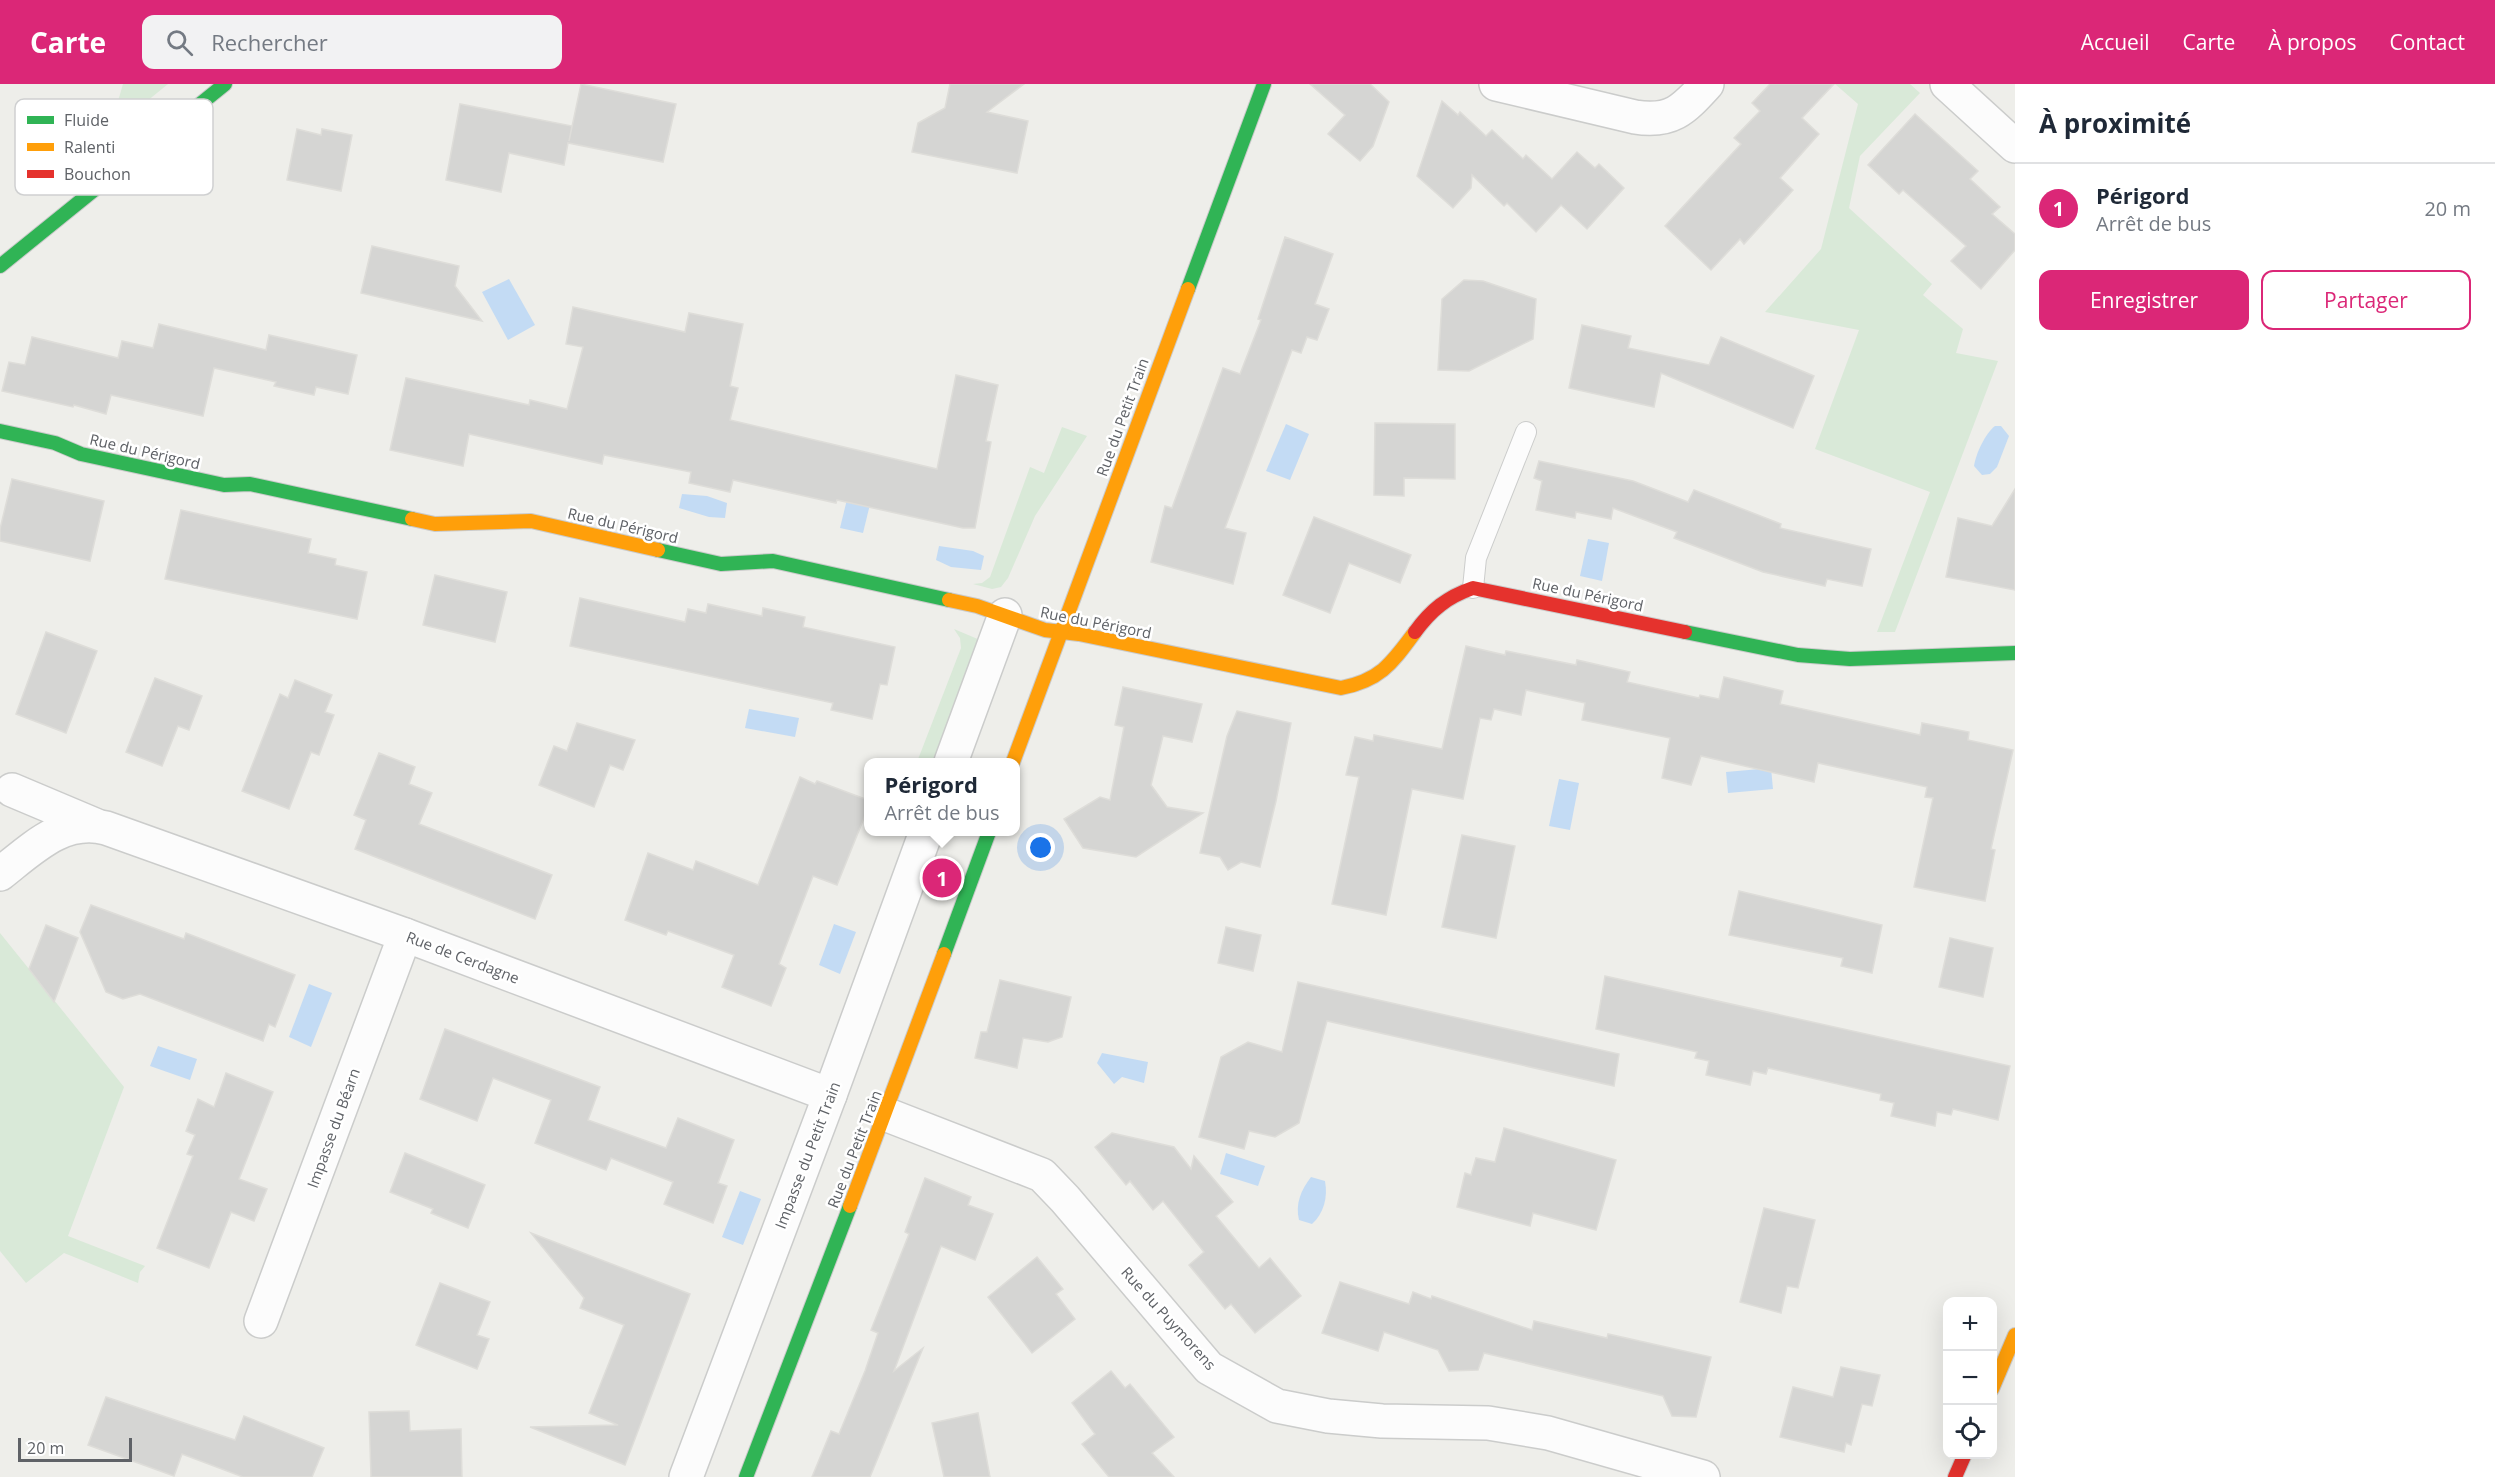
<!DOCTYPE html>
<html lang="fr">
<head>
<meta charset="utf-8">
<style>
	body { margin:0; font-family:"Open Sans",sans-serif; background:#f2f2f3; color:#1f2937 }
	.controls { position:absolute; right:18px; bottom:18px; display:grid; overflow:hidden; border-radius:12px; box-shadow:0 6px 24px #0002 }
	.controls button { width:54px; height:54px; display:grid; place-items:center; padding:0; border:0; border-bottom:2px solid #e0e1e3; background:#fff; color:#1f2937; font:30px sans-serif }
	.scale { position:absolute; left:18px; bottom:15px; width:114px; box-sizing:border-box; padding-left:6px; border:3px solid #5f6267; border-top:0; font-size:16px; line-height:21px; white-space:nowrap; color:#5f6267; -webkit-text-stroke:4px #fff; paint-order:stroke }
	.you { position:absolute; left:1041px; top:764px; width:21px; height:21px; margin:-15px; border:4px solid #fff; border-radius:50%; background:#1a73e8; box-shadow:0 0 0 9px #1a73e833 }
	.badge { display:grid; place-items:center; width:39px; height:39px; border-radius:50%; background:#db2777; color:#fff; font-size:20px; font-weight:700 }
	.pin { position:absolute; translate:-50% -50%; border:3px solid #fff; box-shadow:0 2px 6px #0006 }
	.popup { position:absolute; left:864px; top:674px; width:156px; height:78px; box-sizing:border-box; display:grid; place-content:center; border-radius:12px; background:#fff; filter:drop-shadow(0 2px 4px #0005); font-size:20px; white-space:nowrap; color:#747a83 }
	.popup b { font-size:22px; color:#1f2937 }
	.popup::after { content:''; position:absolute; left:50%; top:100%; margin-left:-12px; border:12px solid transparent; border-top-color:#fff }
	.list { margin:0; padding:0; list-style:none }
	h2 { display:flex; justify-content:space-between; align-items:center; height:78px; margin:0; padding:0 24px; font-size:26px }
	h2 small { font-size:20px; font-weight:400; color:#747a83 }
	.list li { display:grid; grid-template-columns:39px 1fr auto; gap:18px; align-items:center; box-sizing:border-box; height:90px; padding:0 24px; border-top:2px solid #e0e1e3 }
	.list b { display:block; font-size:22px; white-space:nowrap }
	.list p { margin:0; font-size:20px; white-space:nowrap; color:#747a83 }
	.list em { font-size:20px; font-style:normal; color:#747a83 }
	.actions { display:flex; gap:12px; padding:18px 24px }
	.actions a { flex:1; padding:14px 0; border:2px solid #db2777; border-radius:12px; text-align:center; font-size:21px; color:#db2777 }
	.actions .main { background:#db2777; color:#fff }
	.icon { flex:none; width:33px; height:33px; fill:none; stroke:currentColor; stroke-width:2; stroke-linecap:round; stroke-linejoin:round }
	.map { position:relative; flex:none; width:2015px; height:1393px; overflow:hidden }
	header { display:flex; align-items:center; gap:36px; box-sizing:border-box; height:84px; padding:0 30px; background:#db2777; color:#fff }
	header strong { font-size:28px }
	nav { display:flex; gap:33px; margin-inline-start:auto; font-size:21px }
	.search { width:420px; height:54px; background:#f2f2f3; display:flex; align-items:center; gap:15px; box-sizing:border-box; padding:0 21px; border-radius:12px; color:#747a83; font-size:22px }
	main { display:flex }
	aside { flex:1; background:#fff }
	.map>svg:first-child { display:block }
</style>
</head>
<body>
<header>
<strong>Carte</strong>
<div class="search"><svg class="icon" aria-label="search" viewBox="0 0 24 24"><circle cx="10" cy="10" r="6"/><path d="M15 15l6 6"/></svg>Rechercher</div>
<nav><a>Accueil</a><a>Carte</a><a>À propos</a><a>Contact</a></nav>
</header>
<main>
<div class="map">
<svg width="2015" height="1393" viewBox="0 0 2015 1393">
	<rect width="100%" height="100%" fill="#eeeeea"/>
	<g fill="#d9e9d8">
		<path d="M 123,0 L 168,0 L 109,48 Z"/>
		<path d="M 1835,0 L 1910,0 L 1920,9 L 1860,72 L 1849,124 L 1932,200 L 1923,211 L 1963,245 L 1956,269 L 1998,277 L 1895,548 L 1877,548 L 1930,408 L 1815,365 L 1859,246 L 1765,228 L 1821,165 L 1858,20 Z"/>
		<path d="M 1062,343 L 1087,352 L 1035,432 L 1008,494 L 1001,503 L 992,505 L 973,500 L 982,499 L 990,493 L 1030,383 L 1044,389 Z"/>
		<path d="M 954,545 L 980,556 L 937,678 L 917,678 L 961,564 L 960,554 Z"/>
		<path d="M 0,849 L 124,1003 L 68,1152 L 145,1182 L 140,1188 L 138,1199 L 64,1169 L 26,1199 L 0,1167 Z"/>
	</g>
	<g fill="#c3dbf4">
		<path d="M 509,195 L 535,241 L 508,256 L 482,208 Z"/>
		<path d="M 1286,340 L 1309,350 L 1290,396 L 1266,387 Z"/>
		<path d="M 1995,342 L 2001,342 L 2009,352 L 1997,383 L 1990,390 L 1982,391 L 1974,382 C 1976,369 1985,350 1995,342 Z"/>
		<path d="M 851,399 L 874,404 L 863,449 L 840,444 Z"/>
		<path d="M 682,410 L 707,412 L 727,419 L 725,434 L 709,433 L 679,424 Z"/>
		<path d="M 1588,455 L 1609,459 L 1602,497 L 1580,492 Z"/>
		<path d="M 939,462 L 973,467 L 984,472 L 981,486 L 951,483 L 936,476 Z"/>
		<path d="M 749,625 L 799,634 L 795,653 L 745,644 Z"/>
		<path d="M 1771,684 L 1773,705 L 1728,709 L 1726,688 Z"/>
		<path d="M 1559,695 L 1579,699 L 1570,746 L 1549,742 Z"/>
		<path d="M 834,840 L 856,848 L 840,890 L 819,881 Z"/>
		<path d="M 309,900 L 332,909 L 311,963 L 289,953 Z"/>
		<path d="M 158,962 L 197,975 L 190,996 L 150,982 Z"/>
		<path d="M 1102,969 L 1148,978 L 1144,999 L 1122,993 L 1114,1000 L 1097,979 Z"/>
		<path d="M 1226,1069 L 1265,1082 L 1258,1102 L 1220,1090 Z"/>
		<path d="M 1311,1093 L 1325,1097 C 1328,1113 1324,1129 1312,1140 L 1299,1136 C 1295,1120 1301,1106 1311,1093 Z"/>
		<path d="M 740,1107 L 761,1115 L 743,1161 L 722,1153 Z"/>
	</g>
	<g fill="#d5d5d3" stroke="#deddd9" stroke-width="1.5">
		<path d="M 581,0 L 676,20 L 663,78 L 568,59 L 564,81 L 509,69 L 501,108 L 446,96 L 460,20 L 572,42 L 569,57 Z"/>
		<path d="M 950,0 L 1024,0 L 987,28 L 1028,37 L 1017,89 L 912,68 L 918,39 L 945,24 Z"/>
		<path d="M 1310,0 L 1370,0 L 1389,18 L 1373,62 L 1360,77 L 1328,50 L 1345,31 Z"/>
		<path d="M 1770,0 L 1834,0 L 1802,34 L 1819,50 L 1780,94 L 1793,106 L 1744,160 L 1740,155 L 1711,186 L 1665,142 L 1741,60 L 1734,54 L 1760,27 L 1752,19 Z"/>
		<path d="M 1442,17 L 1458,31 L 1460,28 L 1486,52 L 1492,46 L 1523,75 L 1526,71 L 1552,95 L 1577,68 L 1595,84 L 1599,80 L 1624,104 L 1587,145 L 1561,121 L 1536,148 L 1507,119 L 1504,122 L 1472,91 L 1471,104 L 1453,124 L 1417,92 Z"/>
		<path d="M 1915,30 L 1978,87 L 1970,95 L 2000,123 L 1992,130 L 2015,150 L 2015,166 L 1981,205 L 1951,177 L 1966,162 L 1903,106 L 1899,110 L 1868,81 Z"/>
		<path d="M 297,45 L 321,51 L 322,45 L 352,51 L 341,107 L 287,96 Z"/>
		<path d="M 1285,153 L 1333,170 L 1315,220 L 1329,225 L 1317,256 L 1307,253 L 1301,269 L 1292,266 L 1225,444 L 1246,449 L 1233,500 L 1151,478 L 1165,422 L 1172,424 L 1223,284 L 1240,290 L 1261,236 L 1258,235 Z"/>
		<path d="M 372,162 L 459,182 L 455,202 L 482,237 L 361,209 Z"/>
		<path d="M 1464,196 L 1483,197 L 1536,215 L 1533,255 L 1469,287 L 1438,286 L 1442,215 Z"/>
		<path d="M 573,223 L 685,248 L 689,229 L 743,240 L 730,302 L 738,304 L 730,336 L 937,385 L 956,291 L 998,301 L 986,357 L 991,358 L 975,444 L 963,444 L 837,416 L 836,419 L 733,396 L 730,408 L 689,399 L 691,388 L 604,371 L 602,380 L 469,350 L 463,382 L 390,366 L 406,294 L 529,321 L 530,316 L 567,325 L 583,263 L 566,260 Z"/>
		<path d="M 159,240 L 266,266 L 269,251 L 357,271 L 348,310 L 316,303 L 314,311 L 274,302 L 276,298 L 214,284 L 203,332 L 111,311 L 106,330 L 74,321 L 73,323 L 2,307 L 9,278 L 25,281 L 32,253 L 118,274 L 122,257 L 153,264 Z"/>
		<path d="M 1582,241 L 1631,252 L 1628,264 L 1709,281 L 1721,253 L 1814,292 L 1793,344 L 1661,289 L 1654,323 L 1569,304 Z"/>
		<path d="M 1375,339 L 1455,340 L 1455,395 L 1404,394 L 1404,412 L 1374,411 Z"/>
		<path d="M 1539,377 L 1633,397 L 1688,418 L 1694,406 L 1781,440 L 1780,444 L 1871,465 L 1862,502 L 1827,495 L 1825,502 L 1763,488 L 1674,454 L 1677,448 L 1613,424 L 1611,435 L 1576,428 L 1575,434 L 1536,426 L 1542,397 L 1534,394 Z"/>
		<path d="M 12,395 L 104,417 L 90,477 L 0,457 L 0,445 Z"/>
		<path d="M 2015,405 L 2015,506 L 1946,493 L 1958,434 L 1992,442 Z"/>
		<path d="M 181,426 L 311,455 L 308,469 L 336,475 L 335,481 L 367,488 L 357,535 L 165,495 Z"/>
		<path d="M 1314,433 L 1411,471 L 1400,499 L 1349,479 L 1330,529 L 1283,511 Z"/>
		<path d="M 435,491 L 507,508 L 495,558 L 423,541 Z"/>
		<path d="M 580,514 L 685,538 L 688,525 L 706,529 L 708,520 L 762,532 L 763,524 L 805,533 L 803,543 L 895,563 L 887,601 L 880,600 L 872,635 L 831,626 L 833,619 L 570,562 Z"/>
		<path d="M 46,548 L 97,567 L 66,649 L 16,630 Z"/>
		<path d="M 1466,562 L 1505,571 L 1506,567 L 1576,581 L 1577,576 L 1630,588 L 1627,598 L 1699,614 L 1700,611 L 1719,615 L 1724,593 L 1783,607 L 1780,620 L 1920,651 L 1922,639 L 1969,648 L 1968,656 L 2013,666 L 1991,765 L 1995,766 L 1985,817 L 1914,803 L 1933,714 L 1925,713 L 1927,703 L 1818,679 L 1814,698 L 1701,672 L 1691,701 L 1662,694 L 1670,654 L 1582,636 L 1585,619 L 1526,606 L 1521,631 L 1494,625 L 1491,636 L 1480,634 L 1463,715 L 1412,705 L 1386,831 L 1332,820 L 1359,693 L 1346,691 L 1355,653 L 1373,657 L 1374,651 L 1442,665 Z"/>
		<path d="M 155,594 L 202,612 L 189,646 L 178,642 L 162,682 L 126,668 Z"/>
		<path d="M 295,596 L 332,611 L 325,628 L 334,631 L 319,671 L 311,668 L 289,725 L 242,707 L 280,610 L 288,614 Z"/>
		<path d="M 1123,603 L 1202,620 L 1192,658 L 1163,652 L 1151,701 L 1167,723 L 1203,729 L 1136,773 L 1083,764 L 1064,735 L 1100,713 L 1110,716 L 1124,643 L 1115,641 Z"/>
		<path d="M 1237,627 L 1291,639 L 1276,717 L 1260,783 L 1241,778 L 1228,786 L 1220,773 L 1200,769 L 1227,652 Z"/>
		<path d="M 577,639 L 635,656 L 623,686 L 610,681 L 594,723 L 539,701 L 554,662 L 567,667 Z"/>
		<path d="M 379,669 L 415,683 L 409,700 L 432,709 L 419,740 L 552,791 L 535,835 L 355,765 L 366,736 L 354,731 Z"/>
		<path d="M 800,693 L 815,700 L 817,697 L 868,716 L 868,724 L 837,801 L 813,792 L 779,880 L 786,884 L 771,922 L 722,903 L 734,871 L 668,847 L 666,851 L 625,836 L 648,769 L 693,786 L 696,777 L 758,801 Z"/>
		<path d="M 1462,751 L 1515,762 L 1496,854 L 1442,843 Z"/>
		<path d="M 1739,807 L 1882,841 L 1872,889 L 1841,882 L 1843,874 L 1729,851 Z"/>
		<path d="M 91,821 L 184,855 L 186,849 L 295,891 L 275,943 L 269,940 L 263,957 L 140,910 L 123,915 L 106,908 L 80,848 Z"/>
		<path d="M 46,841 L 78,854 L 54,918 L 29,885 Z"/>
		<path d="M 1226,843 L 1261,851 L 1253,887 L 1218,879 Z"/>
		<path d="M 1950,854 L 1993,864 L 1983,913 L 1939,903 Z"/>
		<path d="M 1605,892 L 2010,982 L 1998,1036 L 1953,1025 L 1951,1031 L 1937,1028 L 1935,1042 L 1891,1032 L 1894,1019 L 1880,1016 L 1881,1010 L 1768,984 L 1766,990 L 1753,987 L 1750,1001 L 1706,991 L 1709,977 L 1695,974 L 1697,968 L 1596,945 Z"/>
		<path d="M 1000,896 L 1071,913 L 1062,953 L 1048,958 L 1023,954 L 1017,984 L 975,974 L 981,948 L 987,948 Z"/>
		<path d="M 1298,898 L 1619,970 L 1614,1002 L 1327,937 L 1299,1039 L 1275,1053 L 1249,1047 L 1244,1065 L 1199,1053 L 1221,973 L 1248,958 L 1282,968 Z"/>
		<path d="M 445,945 L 600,1003 L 588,1036 L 666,1064 L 678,1034 L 734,1056 L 718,1099 L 727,1102 L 713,1139 L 664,1120 L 673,1098 L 611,1074 L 606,1086 L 535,1059 L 551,1016 L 493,994 L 477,1037 L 420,1015 Z"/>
		<path d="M 226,989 L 273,1008 L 239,1095 L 267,1105 L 254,1137 L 231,1128 L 209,1184 L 157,1164 L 193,1072 L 187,1070 L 195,1051 L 186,1047 L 198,1015 L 214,1023 Z"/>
		<path d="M 1504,1044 L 1616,1076 L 1596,1146 L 1533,1129 L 1530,1142 L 1457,1123 L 1465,1089 L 1471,1091 L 1476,1074 L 1495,1078 Z"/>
		<path d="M 1112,1049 L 1174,1063 L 1191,1085 L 1194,1072 L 1233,1118 L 1216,1132 L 1259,1184 L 1270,1174 L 1301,1212 L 1255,1249 L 1231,1220 L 1225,1225 L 1189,1181 L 1204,1168 L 1163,1117 L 1153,1126 L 1130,1097 L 1126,1101 L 1095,1063 Z"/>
		<path d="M 405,1069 L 485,1101 L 468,1144 L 431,1129 L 433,1125 L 390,1108 Z"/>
		<path d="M 925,1094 L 971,1113 L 968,1121 L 993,1130 L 975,1176 L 941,1162 L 894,1287 L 923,1264 L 870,1393 L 812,1393 L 831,1347 L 839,1350 L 865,1287 L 878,1249 L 871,1246 L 909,1150 L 905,1148 Z"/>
		<path d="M 1764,1124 L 1815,1136 L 1798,1204 L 1787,1202 L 1781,1229 L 1740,1218 Z"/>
		<path d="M 531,1149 L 690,1210 L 625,1381 L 530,1343 L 618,1341 L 589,1329 L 624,1241 L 580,1224 L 584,1214 Z"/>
		<path d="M 1037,1173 L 1063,1205 L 1056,1210 L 1075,1235 L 1032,1269 L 988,1213 Z"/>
		<path d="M 1340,1198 L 1409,1220 L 1413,1208 L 1431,1215 L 1432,1212 L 1532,1246 L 1534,1237 L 1607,1254 L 1608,1250 L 1711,1273 L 1696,1333 L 1672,1332 L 1663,1312 L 1484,1269 L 1478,1286 L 1449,1287 L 1438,1266 L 1384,1248 L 1378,1267 L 1322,1249 Z"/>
		<path d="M 440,1199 L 490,1218 L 477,1251 L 489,1255 L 477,1285 L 416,1261 Z"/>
		<path d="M 1841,1283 L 1880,1291 L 1872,1322 L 1862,1320 L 1851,1361 L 1846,1359 L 1844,1368 L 1780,1353 L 1793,1303 L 1833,1313 Z"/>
		<path d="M 1111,1287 L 1125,1304 L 1130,1300 L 1174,1353 L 1152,1369 L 1174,1393 L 1109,1393 L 1082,1360 L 1095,1350 L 1072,1319 Z"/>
		<path d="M 106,1313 L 235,1356 L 244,1332 L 324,1364 L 312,1393 L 243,1393 L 182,1370 L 174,1392 L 88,1361 Z"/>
		<path d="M 409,1327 L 410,1347 L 461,1345 L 462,1393 L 371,1393 L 369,1328 Z"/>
		<path d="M 978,1329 L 990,1393 L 944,1393 L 932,1339 Z"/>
	</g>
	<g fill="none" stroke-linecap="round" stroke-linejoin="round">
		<defs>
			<path id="lane" d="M 1473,504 L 1476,474 L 1526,348"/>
			<g id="street">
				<path d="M 1496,0 L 1635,33 C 1672,39 1684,25 1707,0"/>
				<path d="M 1947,0 L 2015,62"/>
				<path d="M 951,678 L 1005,531"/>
				<path d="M 12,706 L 95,741"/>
				<path d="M 0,790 C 32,765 63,733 106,744 L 405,851 L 830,1011"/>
				<path d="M 885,1030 L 1042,1091 L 1065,1115 L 1209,1284 L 1277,1322 L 1328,1332 L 1382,1337 L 1488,1339 L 1548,1349 L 1703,1393"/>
				<path d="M 261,1237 L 405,851"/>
				<path d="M 686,1393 L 830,1011 L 926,748"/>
			</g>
			<g id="fast">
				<path d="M 0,182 L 225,0"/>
				<path d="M 1188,205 L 1264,0"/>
				<path d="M 0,347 L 55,359 L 81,370 L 224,401 L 250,400 L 412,435"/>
				<path d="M 658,466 L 721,480 L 773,477 L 949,516"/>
				<path d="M 1685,548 L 1798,571 L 1850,575 L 2015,569"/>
				<path d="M 944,870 L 989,748"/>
				<path d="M 746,1393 L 850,1122"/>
			</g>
			<g id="slow">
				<path d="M 412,435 L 435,440 L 531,437 L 658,466"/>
				<path d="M 949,516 L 977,522 L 1045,546 L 1079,550 L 1341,604 C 1381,596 1392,579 1415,548"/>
				<path d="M 1013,678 L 1188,205"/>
				<path d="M 850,1122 L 944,870"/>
				<path d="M 1992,1305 L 2015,1251"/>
			</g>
			<g id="jam">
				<path d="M 1415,548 C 1431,526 1447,513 1473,504 L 1685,548"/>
				<path d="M 1955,1393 L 1965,1370"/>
			</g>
		</defs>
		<use href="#lane" stroke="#cbcccb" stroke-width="22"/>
		<use href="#street" stroke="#cbcccb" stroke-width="36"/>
		<use href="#fast" stroke="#cacaca" stroke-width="16"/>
		<use href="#slow" stroke="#cacaca" stroke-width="16"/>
		<use href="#jam" stroke="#cacaca" stroke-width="16"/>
		<use href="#lane" stroke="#fcfcfc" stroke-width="20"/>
		<use href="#street" stroke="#fcfcfc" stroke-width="33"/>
		<use href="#fast" stroke="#30b455" stroke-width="14"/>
		<use href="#slow" stroke="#ff9f0a" stroke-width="14"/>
		<use href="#jam" stroke="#e5322d" stroke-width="14"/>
	</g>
	<g text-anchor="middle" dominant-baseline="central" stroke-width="5" stroke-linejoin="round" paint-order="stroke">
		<g font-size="15" fill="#5f6267" stroke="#fff">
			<text transform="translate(1122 333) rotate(-70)">Rue du Petit Train</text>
			<text transform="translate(145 367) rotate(13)">Rue du Périgord</text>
			<text transform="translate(623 441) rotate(13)">Rue du Périgord</text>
			<text transform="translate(1588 510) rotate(12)">Rue du Périgord</text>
			<text transform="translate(1096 538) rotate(11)">Rue du Périgord</text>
			<text transform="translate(463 873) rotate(21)">Rue de Cerdagne</text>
			<text transform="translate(333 1044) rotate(-70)">Impasse du Béarn</text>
			<text transform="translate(854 1065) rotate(-69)">Rue du Petit Train</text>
			<text transform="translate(807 1071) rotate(-69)">Impasse du Petit Train</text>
			<text transform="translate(1169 1234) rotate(48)">Rue du Puymorens</text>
		</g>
	</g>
	<rect x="15" y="15" width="198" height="96" rx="9" fill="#fff" stroke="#cfd0d1" stroke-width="1.5"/>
	<rect x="27" y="32" width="27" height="8" fill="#30b455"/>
	<rect x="27" y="59" width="27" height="8" fill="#ff9f0a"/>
	<rect x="27" y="86" width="27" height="8" fill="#e5322d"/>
	<g font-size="16" fill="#5f6267">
		<text x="64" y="42">Fluide</text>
		<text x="64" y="69">Ralenti</text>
		<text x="64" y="96">Bouchon</text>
	</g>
</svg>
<div class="controls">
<button>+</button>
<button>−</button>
<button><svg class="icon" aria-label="locate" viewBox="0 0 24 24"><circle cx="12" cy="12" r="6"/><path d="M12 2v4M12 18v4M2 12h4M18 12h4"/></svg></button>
</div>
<div class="scale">20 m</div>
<div class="you"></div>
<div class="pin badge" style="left:942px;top:794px">1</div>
<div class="popup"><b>Périgord</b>Arrêt de bus</div>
</div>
<aside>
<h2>À proximité<small></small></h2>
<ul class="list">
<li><span class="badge">1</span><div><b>Périgord</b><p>Arrêt de bus</p></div><em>20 m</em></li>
</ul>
<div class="actions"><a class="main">Enregistrer</a><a>Partager</a></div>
</aside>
</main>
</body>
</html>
